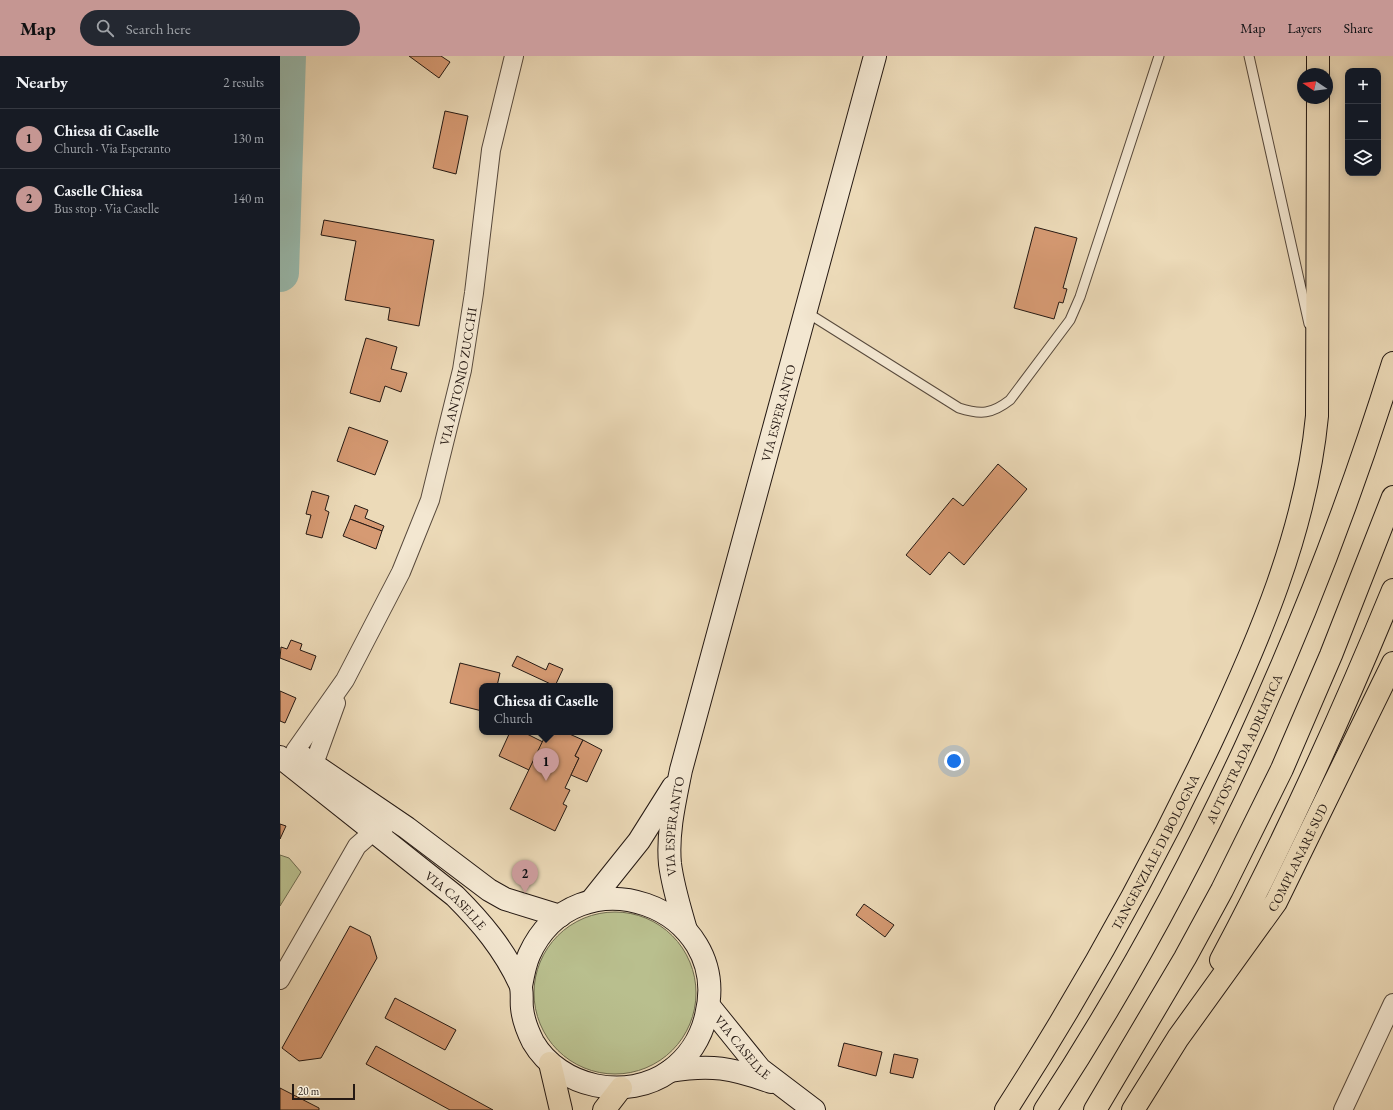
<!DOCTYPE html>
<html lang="en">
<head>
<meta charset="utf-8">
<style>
	body { margin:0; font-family:"EB Garamond",serif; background:#242831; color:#f1f3f6 }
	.controls { position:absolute; right:12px; top:12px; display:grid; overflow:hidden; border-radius:8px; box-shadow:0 2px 10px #0003 }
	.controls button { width:36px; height:36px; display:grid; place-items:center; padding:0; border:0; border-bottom:1px solid #363941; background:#171b24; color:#f1f3f6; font:20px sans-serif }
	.compass { position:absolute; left:1017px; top:12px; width:36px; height:36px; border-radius:50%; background:#171b24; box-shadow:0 2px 10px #0003; rotate:283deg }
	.scale { position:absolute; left:12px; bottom:10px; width:63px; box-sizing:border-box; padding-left:4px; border:2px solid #251913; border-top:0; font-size:11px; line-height:14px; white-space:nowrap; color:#251913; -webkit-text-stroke:3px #f3e7d1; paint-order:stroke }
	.you { position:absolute; left:674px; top:705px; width:14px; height:14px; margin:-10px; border:3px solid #fff; border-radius:50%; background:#1a73e8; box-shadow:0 0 0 6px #1a73e833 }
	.badge { display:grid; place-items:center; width:26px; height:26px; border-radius:50%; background:#c59692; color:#111; font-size:13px; font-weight:700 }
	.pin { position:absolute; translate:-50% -33px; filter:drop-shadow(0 1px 2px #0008) }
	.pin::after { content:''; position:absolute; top:21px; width:14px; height:12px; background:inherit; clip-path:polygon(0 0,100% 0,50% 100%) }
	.popup { position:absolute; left:199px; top:627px; width:134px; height:52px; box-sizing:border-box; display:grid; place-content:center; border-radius:8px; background:#171b24; filter:drop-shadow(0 1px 3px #0005); font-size:13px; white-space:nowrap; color:#9ea1a6 }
	.popup b { font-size:15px; color:#f1f3f6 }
	.popup::after { content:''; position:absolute; left:50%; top:100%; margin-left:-8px; border:8px solid transparent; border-top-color:#171b24 }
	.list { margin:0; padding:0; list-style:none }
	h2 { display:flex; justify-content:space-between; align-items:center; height:52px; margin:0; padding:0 16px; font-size:17px }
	h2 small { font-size:13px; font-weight:400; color:#9ea1a6 }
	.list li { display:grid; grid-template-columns:26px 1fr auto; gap:12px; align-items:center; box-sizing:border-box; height:60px; padding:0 16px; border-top:1px solid #363941 }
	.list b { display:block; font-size:15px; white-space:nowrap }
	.list p { margin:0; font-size:13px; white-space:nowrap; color:#9ea1a6 }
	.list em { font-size:13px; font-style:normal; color:#9ea1a6 }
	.icon { flex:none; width:22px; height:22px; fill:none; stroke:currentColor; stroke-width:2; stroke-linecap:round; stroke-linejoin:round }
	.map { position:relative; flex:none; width:1113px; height:1054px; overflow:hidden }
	header { display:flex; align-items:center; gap:24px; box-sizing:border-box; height:56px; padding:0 20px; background:#c59692; color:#111 }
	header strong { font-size:19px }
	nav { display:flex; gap:22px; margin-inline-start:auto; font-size:14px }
	.search { width:280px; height:36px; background:#242831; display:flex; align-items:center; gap:10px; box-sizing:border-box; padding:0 14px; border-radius:22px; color:#9ea1a6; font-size:15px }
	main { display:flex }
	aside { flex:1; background:#171b24 }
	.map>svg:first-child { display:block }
</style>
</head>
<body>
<header>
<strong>Map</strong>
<div class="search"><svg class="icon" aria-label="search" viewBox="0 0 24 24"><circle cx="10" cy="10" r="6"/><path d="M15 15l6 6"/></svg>Search here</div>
<nav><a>Map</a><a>Layers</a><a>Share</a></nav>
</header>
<main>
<aside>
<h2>Nearby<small>2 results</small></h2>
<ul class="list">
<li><span class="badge">1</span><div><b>Chiesa di Caselle</b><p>Church · Via Esperanto</p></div><em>130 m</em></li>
<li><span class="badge">2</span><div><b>Caselle Chiesa</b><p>Bus stop · Via Caselle</p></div><em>140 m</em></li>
</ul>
</aside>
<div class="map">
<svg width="1113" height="1054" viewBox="0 0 1113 1054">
	<rect width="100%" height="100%" fill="#ecdab8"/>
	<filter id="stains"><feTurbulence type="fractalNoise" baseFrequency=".005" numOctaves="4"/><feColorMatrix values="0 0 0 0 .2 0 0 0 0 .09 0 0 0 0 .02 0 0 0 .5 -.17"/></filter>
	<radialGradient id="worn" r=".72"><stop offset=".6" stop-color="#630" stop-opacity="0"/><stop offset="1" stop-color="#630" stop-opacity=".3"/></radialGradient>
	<g fill="#b9bf8e" stroke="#6f6c50">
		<path d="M 0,799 L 9,802 L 21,816 L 0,850 Z"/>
		<circle cx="335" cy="937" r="81"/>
	</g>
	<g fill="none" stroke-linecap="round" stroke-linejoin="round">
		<path stroke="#99bbaf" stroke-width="38" d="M 0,217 L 7,0"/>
	</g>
	<g fill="#d69a73" stroke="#251913">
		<path d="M 129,0 L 161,0 L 170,6 L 159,22 Z"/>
		<path d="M 165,55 L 188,60 L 176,118 L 153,112 Z"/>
		<path d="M 44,164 L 154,184 L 139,270 L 108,264 L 110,252 L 65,244 L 76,185 L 41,179 Z"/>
		<path d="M 755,171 L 797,182 L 783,232 L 787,233 L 783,247 L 779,246 L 774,263 L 734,252 Z"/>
		<path d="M 86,282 L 117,291 L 111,313 L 127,317 L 121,336 L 105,330 L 100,346 L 70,337 Z"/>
		<path d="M 69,371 L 108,385 L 95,419 L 57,405 Z"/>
		<path d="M 718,408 L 747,433 L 684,509 L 669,496 L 650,519 L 626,499 L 673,442 L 683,450 Z"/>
		<path d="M 32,435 L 49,440 L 45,454 L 49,456 L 42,482 L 26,478 L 31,459 L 26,458 Z"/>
		<path d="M 75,449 L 88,454 L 85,462 L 104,470 L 102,475 L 70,463 Z"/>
		<path d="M 70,463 L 102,475 L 96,493 L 63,480 Z"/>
		<path d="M 11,584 L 22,588 L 20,594 L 36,600 L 31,614 L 0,602 L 1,591 L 7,593 Z"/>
		<path d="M 237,600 L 266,614 L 269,607 L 283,613 L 275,630 L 232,610 Z"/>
		<path d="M 180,607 L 220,617 L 217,630 L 202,630 L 202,655 L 170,647 Z"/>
		<path d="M 0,635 L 16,642 L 5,667 L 0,665 Z"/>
		<path d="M 230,676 L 243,676 L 263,686 L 249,714 L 219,700 Z"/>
		<path d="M 267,676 L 285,676 L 303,684 L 295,700 L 299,702 L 285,732 L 290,734 L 283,748 L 287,750 L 275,775 L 230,753 Z"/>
		<path d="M 303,684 L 322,694 L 307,726 L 291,719 L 299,702 L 295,700 Z"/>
		<path d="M 0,768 L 6,770 L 0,783 Z"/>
		<path d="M 584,848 L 614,869 L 605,881 L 576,859 Z"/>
		<path d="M 70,870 L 90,880 L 97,902 L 41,1002 L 19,1005 L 2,992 Z"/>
		<path d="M 115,942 L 176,974 L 165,994 L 105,962 Z"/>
		<path d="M 564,987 L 602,996 L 596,1020 L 558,1010 Z"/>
		<path d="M 96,990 L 213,1054 L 170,1054 L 86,1008 Z"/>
		<path d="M 614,998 L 638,1003 L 633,1022 L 610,1017 Z"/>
		<path d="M 0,1032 L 39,1052 L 39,1054 L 0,1054 Z"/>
	</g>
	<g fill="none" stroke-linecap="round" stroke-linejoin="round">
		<defs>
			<g id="lane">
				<path d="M 969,0 L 1029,268"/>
				<path d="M 526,256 L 679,352 C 701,359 712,358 730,344 L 790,264 L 800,241 L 879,0"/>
			</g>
			<g id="street">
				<path id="s1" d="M 15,695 L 65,624 L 121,516 L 150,444 L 182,314 L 194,237 L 211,94 L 234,0"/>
				<path d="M 34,708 L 56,647"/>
				<path d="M 0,924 L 77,790 L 94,775 L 105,770"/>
				<path d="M 1063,1054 L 1113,947"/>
			</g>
			<g id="secondary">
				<path d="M 21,700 L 127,772 L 209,834 L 225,843 L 280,860"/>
				<path id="s2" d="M 0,701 L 175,840 C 201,866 224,893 240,928 C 243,935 241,945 242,952 C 243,963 248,976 253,986 C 280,1032 347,1046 390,1015 C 408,1002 421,982 426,960 C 454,849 296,794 249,899 C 245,908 243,919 241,930"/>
				<path d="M 311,845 L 359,785 L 393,731"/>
				<path id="s3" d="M 406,874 C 400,853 393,831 390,808 C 387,777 395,744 401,714 L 595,0"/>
				<path id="s4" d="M 429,950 L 480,1013 L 534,1054"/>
				<path d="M 390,1015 C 431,1008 452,1012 491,1026"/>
			</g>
			<g id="highway">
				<path d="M 1038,0 L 1038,18"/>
				<path d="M 941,904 C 1005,784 1061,661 1113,534"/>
				<path d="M 270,1007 L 281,1054"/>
				<path d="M 324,1054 L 341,1032"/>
				<path id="s5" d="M 726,1054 C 802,936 870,814 930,688 C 979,584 1026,475 1037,360 L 1038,42"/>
				<path id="s6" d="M 765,1054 C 915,825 1032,568 1113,307"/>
				<path d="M 815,1054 L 905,902 L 942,834 L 1002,713 L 1051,599 L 1113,441"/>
				<path id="s7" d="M 853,1054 L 898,982 L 996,846 L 1113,607"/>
			</g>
		</defs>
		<use href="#lane" stroke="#57493c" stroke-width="11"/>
		<use href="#street" stroke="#57493c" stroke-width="20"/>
		<use href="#secondary" stroke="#251913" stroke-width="24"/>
		<use href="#highway" stroke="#251913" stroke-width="24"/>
		<use href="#lane" stroke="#f3e7d1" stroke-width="9"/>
		<use href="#street" stroke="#f3e7d1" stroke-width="18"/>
		<use href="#secondary" stroke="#f3e7d1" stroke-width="22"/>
		<use href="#highway" stroke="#ecdab8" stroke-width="22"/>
	</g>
	<g text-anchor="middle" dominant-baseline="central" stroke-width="3.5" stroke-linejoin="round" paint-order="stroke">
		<g font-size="13" fill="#251913" stroke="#f3e7d1">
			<text stroke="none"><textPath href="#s1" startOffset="413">VIA ANTONIO ZUCCHI</textPath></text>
			<text stroke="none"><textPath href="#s3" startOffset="533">VIA ESPERANTO</textPath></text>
			<text stroke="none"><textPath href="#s6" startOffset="413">AUTOSTRADA ADRIATICA</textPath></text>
			<text stroke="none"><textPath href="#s3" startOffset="106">VIA ESPERANTO</textPath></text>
			<text stroke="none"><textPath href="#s5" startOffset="298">TANGENZIALE DI BOLOGNA</textPath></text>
			<text stroke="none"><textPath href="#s7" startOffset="302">COMPLANARE SUD</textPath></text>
			<text stroke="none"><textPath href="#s2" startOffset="227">VIA CASELLE</textPath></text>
			<text stroke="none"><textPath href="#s4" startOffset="53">VIA CASELLE</textPath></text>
		</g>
	</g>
	<rect width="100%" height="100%" filter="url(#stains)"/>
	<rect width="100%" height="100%" fill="url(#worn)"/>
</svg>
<div class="controls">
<button>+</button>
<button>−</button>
<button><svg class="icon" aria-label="layers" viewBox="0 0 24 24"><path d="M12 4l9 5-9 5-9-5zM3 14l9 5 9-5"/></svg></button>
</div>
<svg class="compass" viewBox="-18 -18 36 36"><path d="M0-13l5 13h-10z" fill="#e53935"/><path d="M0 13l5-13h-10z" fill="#9ea1a6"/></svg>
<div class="scale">20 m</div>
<div class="you"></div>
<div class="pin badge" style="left:266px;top:725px">1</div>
<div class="popup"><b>Chiesa di Caselle</b>Church</div>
<div class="pin badge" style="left:245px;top:837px">2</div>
</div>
</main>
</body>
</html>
